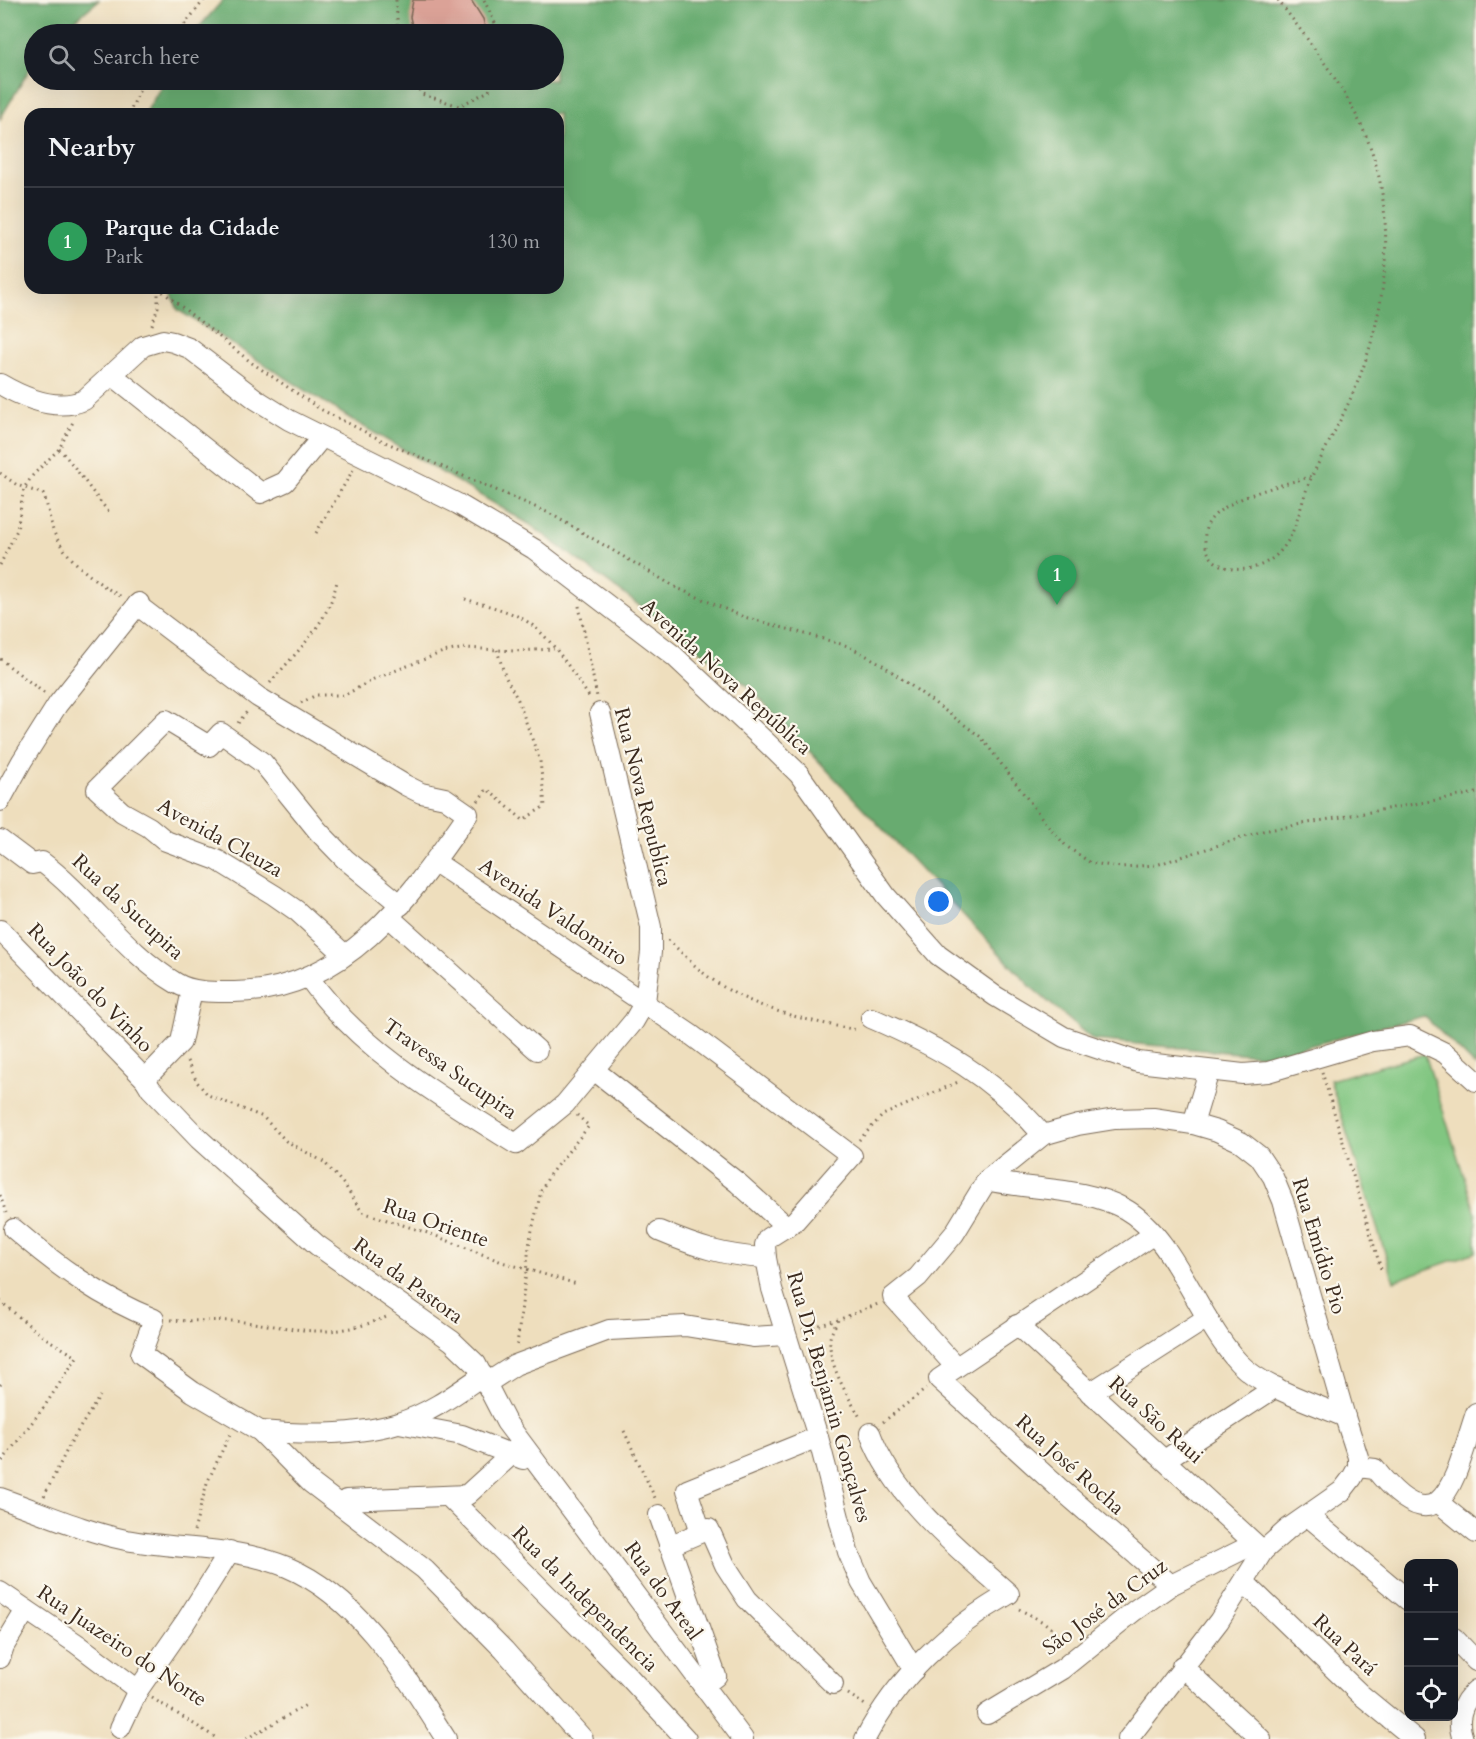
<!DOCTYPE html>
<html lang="en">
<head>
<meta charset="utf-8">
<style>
	body { margin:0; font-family:Cardo,serif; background:#242831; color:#f1f3f6 }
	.controls { position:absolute; right:18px; bottom:18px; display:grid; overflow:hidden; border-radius:12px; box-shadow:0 6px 24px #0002 }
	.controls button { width:54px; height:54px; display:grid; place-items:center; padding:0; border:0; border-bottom:2px solid #363941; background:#171b24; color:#f1f3f6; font:30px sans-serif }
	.you { position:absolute; left:939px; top:902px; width:21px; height:21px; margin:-15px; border:4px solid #fff; border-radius:50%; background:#1a73e8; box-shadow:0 0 0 9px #1a73e833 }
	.badge { display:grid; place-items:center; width:39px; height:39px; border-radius:50%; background:#c8321e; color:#fff; font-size:20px; font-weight:700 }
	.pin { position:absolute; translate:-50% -50px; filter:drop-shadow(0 2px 3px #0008) }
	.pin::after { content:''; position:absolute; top:32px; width:21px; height:18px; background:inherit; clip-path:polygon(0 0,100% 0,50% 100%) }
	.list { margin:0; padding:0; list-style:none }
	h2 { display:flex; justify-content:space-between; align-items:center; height:78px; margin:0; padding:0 24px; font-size:26px }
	h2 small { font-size:20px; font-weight:400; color:#9ea1a6 }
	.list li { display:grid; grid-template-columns:39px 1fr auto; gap:18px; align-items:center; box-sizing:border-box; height:108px; padding:0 24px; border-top:2px solid #363941 }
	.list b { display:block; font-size:22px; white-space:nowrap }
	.list p { margin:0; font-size:20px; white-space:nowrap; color:#9ea1a6 }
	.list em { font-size:20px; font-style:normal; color:#9ea1a6 }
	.icon { flex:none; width:33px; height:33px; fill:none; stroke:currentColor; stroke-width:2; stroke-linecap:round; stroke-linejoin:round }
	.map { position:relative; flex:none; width:1476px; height:1739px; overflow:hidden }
	.search { position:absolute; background:#171b24; box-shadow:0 6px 24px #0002; left:24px; top:24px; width:540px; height:66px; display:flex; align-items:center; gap:15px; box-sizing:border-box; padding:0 21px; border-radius:33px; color:#9ea1a6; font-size:22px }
	.panel { position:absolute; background:#171b24; box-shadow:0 6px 24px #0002; left:24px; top:108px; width:540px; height:186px; border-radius:18px }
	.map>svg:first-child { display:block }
</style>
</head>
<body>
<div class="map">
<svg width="1476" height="1739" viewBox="0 0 1476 1739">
	<rect width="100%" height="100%" fill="#fbf7ec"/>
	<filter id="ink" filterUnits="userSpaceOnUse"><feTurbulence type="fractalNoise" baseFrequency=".0167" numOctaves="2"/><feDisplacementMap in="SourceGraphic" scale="12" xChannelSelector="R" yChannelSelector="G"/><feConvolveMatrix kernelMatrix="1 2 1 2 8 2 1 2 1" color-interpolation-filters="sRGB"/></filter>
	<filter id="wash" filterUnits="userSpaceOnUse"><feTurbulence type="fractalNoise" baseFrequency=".008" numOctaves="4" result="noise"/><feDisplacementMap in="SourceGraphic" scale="24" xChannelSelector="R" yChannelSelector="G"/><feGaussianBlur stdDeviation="1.35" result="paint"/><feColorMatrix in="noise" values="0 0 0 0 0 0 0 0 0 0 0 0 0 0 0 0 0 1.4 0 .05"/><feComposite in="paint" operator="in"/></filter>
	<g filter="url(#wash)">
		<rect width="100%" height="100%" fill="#eedebd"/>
		<path fill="#81c681" stroke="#5e7850" stroke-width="1.5" d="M 1425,1054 L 1476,1214 L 1476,1252 L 1394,1281 L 1330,1080 Z"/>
		<g fill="#68ab6f" stroke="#526a46" stroke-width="1.5">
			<path d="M 0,0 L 99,0 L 58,34 L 34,34 L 34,62 L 0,119 Z"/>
			<path d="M 223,0 L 1476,0 L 1476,1067 L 1424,1016 L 1270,1056 L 1093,1040 L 1032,988 L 748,686 L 529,524 L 351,419 L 178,310 L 169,288 L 558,288 L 558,114 L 145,114 L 165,80 L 554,80 L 554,34 L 193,34 Z"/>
		</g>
		<g id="blocks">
			<path fill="#dba297" d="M 413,0 L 471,0 L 483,19 L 487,34 L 414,34 L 410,17 Z"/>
		</g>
	</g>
	<g filter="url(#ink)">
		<use href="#blocks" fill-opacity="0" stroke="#7a6956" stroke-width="1.5"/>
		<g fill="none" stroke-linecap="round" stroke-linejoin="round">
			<defs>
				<g id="minor">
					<path d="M 111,374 L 261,493 L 285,482 L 322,437"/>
					<path d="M 0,384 C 24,398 57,412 84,400 L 143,346 L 163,340 L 173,342 L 189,348 L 257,400 L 289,420 L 458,504 L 534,549 L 674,656 L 766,742 L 799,774 L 886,896 L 938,955 L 995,996 L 1064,1037 L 1138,1062 L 1243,1074 L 1268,1072 L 1373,1041 L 1410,1036 L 1445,1053 L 1476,1081"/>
					<path d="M 0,801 L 22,761 L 58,704 L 139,603"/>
					<path d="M 0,840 L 32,864 L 42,862 C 90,898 124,952 176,983 C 193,993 215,992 234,992 C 346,992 410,897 468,814 L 445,798 L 421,793 L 405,785 L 258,697 L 137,605"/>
					<path d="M 435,862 L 690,1034 L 852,1156 L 795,1221 L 768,1238 L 765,1245 L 766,1258 L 772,1289 L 818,1437 L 848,1552 L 861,1582 L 914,1670"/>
					<path d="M 389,917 L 537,1050"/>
					<path d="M 0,930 L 145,1079 L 151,1089 L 199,1139 L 317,1245 L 452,1341 L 476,1364 L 506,1422 L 743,1739"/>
					<path d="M 345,955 L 297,911 L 274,895 L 217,860 L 166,841 L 149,827 L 122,812 L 97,789 L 166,720 L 209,746 L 221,733 L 263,763 L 318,831 L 345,859 L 401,905"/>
					<path d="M 309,978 C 360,1050 442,1098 516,1144 L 565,1104 L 634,1021 L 645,1002 L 651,952 L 651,927 L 600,713"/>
					<path d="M 871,1018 C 941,1048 992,1076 1043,1135"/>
					<path d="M 594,1070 L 738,1183 L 787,1227"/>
					<path d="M 145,1079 L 181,1042 L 192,990"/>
					<path d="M 1193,1124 L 1209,1071"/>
					<path d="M 987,1180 C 1033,1191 1082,1186 1125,1209 C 1174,1236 1200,1322 1239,1363 C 1263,1388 1313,1403 1345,1417"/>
					<path d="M 14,1229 C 57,1266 101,1298 154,1319 L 141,1354 L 193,1392 L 260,1431 L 311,1483 L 424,1569 L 504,1650 L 583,1739"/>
					<path d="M 659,1231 C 697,1247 724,1256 766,1258"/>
					<path d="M 1154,1234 L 939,1379 L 1058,1487 L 1171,1585"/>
					<path d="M 1017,1325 L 1263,1551"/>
					<path d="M 956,1367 L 893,1297 L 918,1277 L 954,1234 L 987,1180 L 1043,1135 L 1078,1125 L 1115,1119 L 1153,1118 L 1193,1124 L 1217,1131 L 1241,1142 L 1259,1156 L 1273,1177 L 1283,1201 L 1345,1417 L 1358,1457 L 1358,1467 L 1352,1478 L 1342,1491 L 1289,1528 L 1263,1551 L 1219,1621 L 1128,1739"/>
					<path d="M 487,1383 L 515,1365 L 609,1330 L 685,1326 L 753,1337 L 785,1335"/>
					<path d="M 1090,1393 L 1207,1318"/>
					<path d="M 399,1423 L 462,1435 L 523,1459"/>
					<path d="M 260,1431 C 304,1435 355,1436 398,1423 C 429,1414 457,1393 483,1375"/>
					<path d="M 1166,1459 L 1276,1387"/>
					<path d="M 1358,1467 L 1375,1469 C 1443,1554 1455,1475 1476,1413"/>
					<path d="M 448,1496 L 627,1675 L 686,1739"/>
					<path d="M 0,1498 C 41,1512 83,1531 126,1540 C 180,1550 235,1546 287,1567 C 360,1598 405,1675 446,1739"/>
					<path d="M 346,1500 L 467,1495 L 512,1454"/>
					<path d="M 1439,1503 L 1476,1533"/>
					<path d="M 659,1515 L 716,1676 L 703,1686"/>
					<path d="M 1308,1516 L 1408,1600"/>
					<path d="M 701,1532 L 687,1490 L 818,1437"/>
					<path d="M 669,1546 L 709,1529 L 725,1565 L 747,1599 L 833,1684"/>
					<path d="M 1245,1583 L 1360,1694 L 1415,1739"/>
					<path d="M 0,1592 L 77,1644 L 138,1690"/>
					<path d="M 1454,1638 L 1476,1661"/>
					<path d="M 0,1658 L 4,1646 L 26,1610"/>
					<path d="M 1182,1666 L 1261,1739"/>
					<path d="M 987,1714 L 1062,1669 L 1134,1611 L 1171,1585 L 1254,1544"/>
					<path d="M 120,1728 L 138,1690 L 186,1621 L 230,1551"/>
					<path d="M 865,1739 C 896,1679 950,1627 1009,1594 C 960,1550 893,1497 870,1433"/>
					<path d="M 1463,1739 C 1456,1721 1461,1702 1476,1690"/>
				</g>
			</defs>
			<use href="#minor" stroke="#7a6956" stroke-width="22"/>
			<g stroke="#7a6956" stroke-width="3" stroke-dasharray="1.5 4.5" stroke-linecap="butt">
				<path d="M 396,0 L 398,34"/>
				<path d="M 484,0 L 495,23 L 496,34"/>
				<path d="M 1278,0 C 1314,48 1356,100 1374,158 C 1395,228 1386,308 1360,376 C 1347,410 1329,441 1313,474 C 1297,506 1299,548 1261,565 C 1235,576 1202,567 1205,533 C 1208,500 1284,485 1312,476"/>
				<path d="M 177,34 L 204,0"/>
				<path d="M 412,80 L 422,94 L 459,106 L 489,91 L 493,80"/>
				<path d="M 129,114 L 144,80"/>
				<path d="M 158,288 L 252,363 L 320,409 L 385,442 L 549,513 L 677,588 L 741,616 L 848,646 L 880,663 L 981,737 L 1045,822 L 1066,846 L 1091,863 L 1121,867 L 1156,865 L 1263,831 L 1476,793"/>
				<path d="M 152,325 L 158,307 L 158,288"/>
				<path d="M 59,449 C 79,470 92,494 111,514"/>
				<path d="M 0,473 L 17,485 L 43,494 C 48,505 49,518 53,530 C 64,558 96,583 122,597"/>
				<path d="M 316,533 L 353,470"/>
				<path d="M 0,565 L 17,530 L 24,488 L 33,475 L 59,449 L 74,420"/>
				<path d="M 465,599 C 484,605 505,609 523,619 C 551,635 572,672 590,698"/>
				<path d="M 579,606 L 597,697"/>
				<path d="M 0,659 L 44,693"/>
				<path d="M 270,683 C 297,651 329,623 337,581"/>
				<path d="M 301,703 L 316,695 L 345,695 L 374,679 L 443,652 L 466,648 L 514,651 L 554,649"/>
				<path d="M 238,723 L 249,709"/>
				<path d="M 478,801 L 487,789 L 523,820 L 545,806 L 540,761 L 518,700 L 505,676 L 497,650"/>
				<path d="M 668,940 C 683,953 696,969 713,980 C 753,1009 811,1022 858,1030"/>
				<path d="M 187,1061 L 197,1082 L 208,1095 L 263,1117 L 286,1141 L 324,1162 L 346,1187 L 362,1212 L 431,1234 L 502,1262 L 577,1284"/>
				<path d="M 1322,1072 L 1381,1269"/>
				<path d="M 859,1140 L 883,1115 L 958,1082"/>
				<path d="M 0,1195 L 6,1213"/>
				<path d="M 0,1301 L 42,1336 L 77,1357 L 44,1407 L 0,1464"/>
				<path d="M 171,1320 C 195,1322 220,1319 244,1322 C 306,1329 327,1341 389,1316"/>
				<path d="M 838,1320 C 835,1326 831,1333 830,1338 C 828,1366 848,1396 861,1419"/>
				<path d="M 802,1330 L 838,1320 L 878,1304"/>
				<path d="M 517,1345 L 530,1239 L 541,1191 L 550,1174 L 589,1126 L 577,1115"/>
				<path d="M 0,1385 L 4,1381"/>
				<path d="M 883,1422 L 926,1389"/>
				<path d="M 624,1431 L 656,1500"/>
				<path d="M 44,1496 L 72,1440 L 100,1396"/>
				<path d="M 194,1531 L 207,1483 L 230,1434"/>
				<path d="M 1019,1609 L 1045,1623 L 1068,1642"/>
				<path d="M 848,1694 L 865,1705"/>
				<path d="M 152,1698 L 218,1739"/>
				<path d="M 246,1739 L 306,1705"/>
			</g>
			<use href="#minor" stroke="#fff" stroke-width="20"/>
		</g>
	</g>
	<g text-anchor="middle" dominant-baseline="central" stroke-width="4.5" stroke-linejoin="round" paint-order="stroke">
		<g font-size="21" fill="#3b2a1e" stroke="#fbf7ec">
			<text transform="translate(726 677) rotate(42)">Avenida Nova República</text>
			<text transform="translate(643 797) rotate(76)">Rua Nova Republica</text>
			<text transform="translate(220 838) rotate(29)">Avenida Cleuza</text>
			<text transform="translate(128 907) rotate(43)">Rua da Sucupira</text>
			<text transform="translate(553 912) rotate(34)">Avenida Valdomiro</text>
			<text transform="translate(90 988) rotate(46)">Rua João do Vinho</text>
			<text transform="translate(450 1069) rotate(35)">Travessa Sucupira</text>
			<text transform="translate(436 1223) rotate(19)">Rua Oriente</text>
			<text transform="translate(1319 1246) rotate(73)">Rua Emídio Pio</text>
			<text transform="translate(408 1281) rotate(36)">Rua da Pastora</text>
			<text transform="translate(829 1397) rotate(74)">Rua Dr, Benjamin Gonçalves</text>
			<text transform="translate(1156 1420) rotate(42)">Rua São Raui</text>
			<text transform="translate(1070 1465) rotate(42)">Rua José Rocha</text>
			<text transform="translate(663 1591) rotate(54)">Rua do Areal</text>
			<text transform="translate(585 1599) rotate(45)">Rua da Independencia</text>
			<text transform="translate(1105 1607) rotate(-36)">São José da Cruz</text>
			<text transform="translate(1345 1645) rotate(43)">Rua Pará</text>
			<text transform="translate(122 1646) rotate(34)">Rua Juazeiro do Norte</text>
		</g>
	</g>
</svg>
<div class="controls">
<button>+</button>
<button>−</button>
<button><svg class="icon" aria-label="locate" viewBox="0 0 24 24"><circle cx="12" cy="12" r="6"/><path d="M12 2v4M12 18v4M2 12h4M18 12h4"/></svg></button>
</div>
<div class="you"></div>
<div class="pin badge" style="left:1057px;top:605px;background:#2e9e5b">1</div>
<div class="search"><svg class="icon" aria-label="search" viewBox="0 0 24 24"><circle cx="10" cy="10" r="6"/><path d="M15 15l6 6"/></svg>Search here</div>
<section class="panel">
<h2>Nearby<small></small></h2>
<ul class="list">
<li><span class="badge" style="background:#2e9e5b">1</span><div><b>Parque da Cidade</b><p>Park</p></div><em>130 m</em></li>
</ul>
</section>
</div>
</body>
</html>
